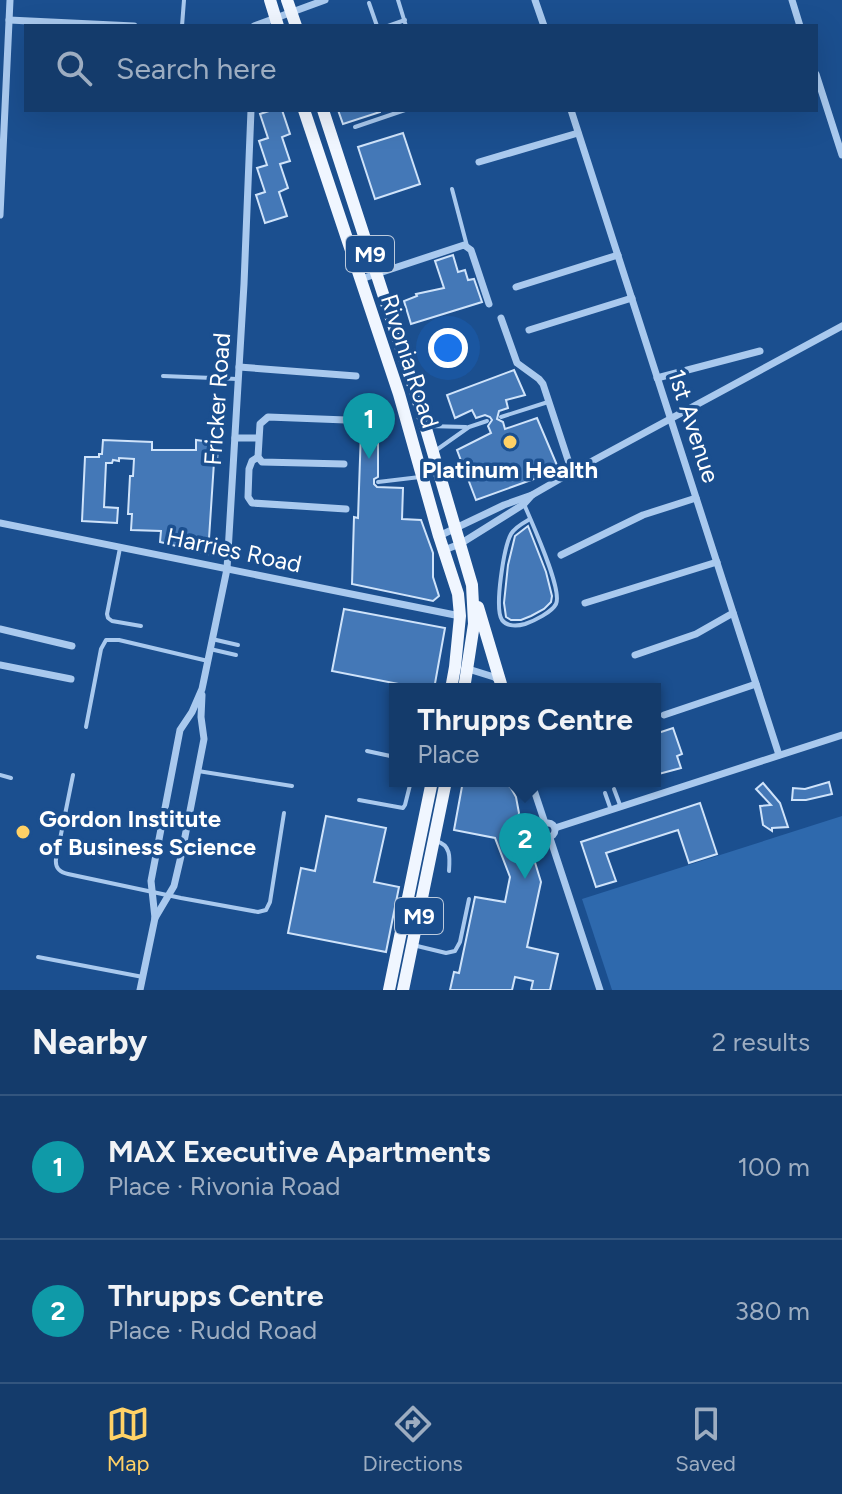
<!DOCTYPE html>
<html lang="en">
<head>
<meta charset="utf-8">
<style>
	body { margin:0; font-family:Figtree,sans-serif; background:#1d4271; color:#f1f3f6 }
	.you { position:absolute; left:448px; top:348px; width:28px; height:28px; margin:-20px; border:6px solid #fff; border-radius:50%; background:#1a73e8; box-shadow:0 0 0 12px #1a73e833 }
	.badge { display:grid; place-items:center; width:52px; height:52px; border-radius:50%; background:#ffd166; color:#fff; font-size:26px; font-weight:700 }
	.pin { position:absolute; translate:-50% -66px; filter:drop-shadow(0 2px 4px #0008) }
	.pin::after { content:''; position:absolute; top:42px; width:28px; height:24px; background:inherit; clip-path:polygon(0 0,100% 0,50% 100%) }
	.popup { position:absolute; left:389px; top:683px; width:272px; height:104px; box-sizing:border-box; display:grid; place-content:center; border-radius:0px; background:#143b6b; filter:drop-shadow(0 2px 6px #0005); font-size:26px; white-space:nowrap; color:#9dadc1 }
	.popup b { font-size:30px; color:#f1f3f6 }
	.popup::after { content:''; position:absolute; left:50%; top:100%; margin-left:-16px; border:16px solid transparent; border-top-color:#143b6b }
	.list { margin:0; padding:0; list-style:none }
	h2 { display:flex; justify-content:space-between; align-items:center; height:104px; margin:0; padding:0 32px; font-size:34px }
	h2 small { font-size:26px; font-weight:400; color:#9dadc1 }
	.list li { display:grid; grid-template-columns:52px 1fr auto; gap:24px; align-items:center; box-sizing:border-box; height:144px; padding:0 32px; border-top:2px solid #33557e }
	.list b { display:block; font-size:30px; white-space:nowrap }
	.list p { margin:0; font-size:26px; white-space:nowrap; color:#9dadc1 }
	.list em { font-size:26px; font-style:normal; color:#9dadc1 }
	.icon { flex:none; width:44px; height:44px; fill:none; stroke:currentColor; stroke-width:2; stroke-linecap:round; stroke-linejoin:round }
	.map { position:relative; flex:none; width:842px; height:990px; overflow:hidden }
	.search { position:absolute; background:#143b6b; box-shadow:0 8px 32px #0002; left:24px; right:24px; top:24px; height:88px; display:flex; align-items:center; gap:20px; box-sizing:border-box; padding:0 28px; border-radius:0px; color:#9dadc1; font-size:30px }
	.sheet { height:392px; background:#143b6b }
	nav { display:flex; justify-content:space-around; align-items:center; box-sizing:border-box; height:112px; border-top:2px solid #33557e; background:#143b6b; font-size:22px; color:#9dadc1 }
	nav a { display:grid; justify-items:center; gap:4px }
	nav .on { color:#ffd166 }
	.map>svg:first-child { display:block }
</style>
</head>
<body>
<div class="map">
<svg width="842" height="990" viewBox="0 0 842 990">
	<rect width="100%" height="100%" fill="#1b4f8f"/>
	<path fill="#2e69ad" d="M 842,816 L 842,990 L 612,990 L 582,899 Z"/>
	<g fill="#4478b7" stroke="#cfe3fa" stroke-width="2">
		<path d="M 272,110 L 282,110 L 290,134 L 282,137 L 290,161 L 280,164 L 288,188 L 279,192 L 287,216 L 265,223 L 256,195 L 265,192 L 257,168 L 267,165 L 259,141 L 268,138 L 260,114 Z"/>
		<path d="M 338,110 L 380,110 L 380,112 L 343,124 Z"/>
		<path d="M 403,133 L 420,184 L 375,199 L 358,147 Z"/>
		<path d="M 453,255 L 458,272 L 465,270 L 468,280 L 474,279 L 482,302 L 411,324 L 404,301 L 417,296 L 416,294 L 444,288 L 435,261 Z"/>
		<path d="M 514,370 L 525,395 L 506,400 L 508,408 L 499,411 L 497,419 L 503,422 L 505,429 L 537,418 L 559,470 L 476,500 L 457,450 L 491,433 L 488,426 L 492,420 L 490,417 L 485,415 L 476,418 L 472,410 L 455,418 L 447,395 Z"/>
		<path d="M 361,430 L 376,431 L 376,436 L 378,436 L 378,477 L 374,479 L 374,484 L 377,487 L 403,488 L 402,519 L 421,520 L 433,553 L 433,577 L 439,596 L 433,601 L 352,584 L 354,517 L 358,518 Z"/>
		<path d="M 103,440 L 152,442 L 152,450 L 196,450 L 196,440 L 218,443 L 217,462 L 214,462 L 208,554 L 160,542 L 161,531 L 131,530 L 132,514 L 128,514 L 130,476 L 133,476 L 134,459 L 119,458 L 119,461 L 113,460 L 112,463 L 106,463 L 104,507 L 118,508 L 117,523 L 82,521 L 85,457 L 99,457 L 99,454 L 102,454 Z"/>
		<path d="M 528,526 L 546,572 L 552,596 L 551,602 L 544,609 L 531,616 L 521,620 L 511,620 L 506,617 L 504,603 L 508,565 L 515,536 Z"/>
		<path d="M 344,609 L 445,628 L 434,689 L 424,689 L 332,671 Z"/>
		<path d="M 673,728 L 682,754 L 677,756 L 681,768 L 655,775 L 655,734 Z"/>
		<path d="M 463,781 L 491,781 L 507,784 L 511,788 L 516,797 L 519,813 L 518,820 L 511,834 L 525,830 L 541,882 L 527,947 L 558,954 L 550,990 L 531,990 L 533,981 L 515,977 L 512,990 L 450,990 L 454,972 L 459,973 L 475,897 L 505,902 L 510,877 L 495,838 L 454,830 Z"/>
		<path d="M 829,782 L 832,794 L 806,800 L 792,800 L 793,788 L 805,789 Z"/>
		<path d="M 763,783 L 780,803 L 788,827 L 772,828 L 772,831 L 763,825 L 760,806 L 771,805 L 756,789 Z"/>
		<path d="M 700,803 L 717,854 L 689,863 L 678,830 L 606,853 L 616,881 L 596,887 L 581,842 Z"/>
		<path d="M 326,816 L 386,828 L 374,882 L 399,887 L 386,952 L 288,933 L 301,868 L 315,871 Z"/>
	</g>
	<g fill="none" stroke-linecap="round" stroke-linejoin="round">
		<g stroke="#a9c9ee" stroke-width="4">
			<path d="M 398,0 L 406,26"/>
			<path d="M 369,3 L 377,26"/>
			<path d="M 182,26 L 184,0"/>
			<path d="M 388,26 L 405,20"/>
			<path d="M 355,127 L 405,110"/>
			<path d="M 452,189 L 467,246"/>
			<path d="M 163,376 L 238,379"/>
			<path d="M 501,417 L 548,402"/>
			<path d="M 427,426 L 466,427"/>
			<path d="M 435,451 L 469,427 L 487,421"/>
			<path d="M 378,482 L 420,477"/>
			<path d="M 524,504 C 531,521 563,590 556,604 C 552,612 534,621 525,624 C 518,626 507,627 502,620 C 494,608 504,547 511,534 C 515,527 523,523 530,519"/>
			<path d="M 120,548 L 107,614 L 108,618 L 112,621 L 141,626"/>
			<path d="M 212,639 L 238,645"/>
			<path d="M 210,649 L 236,655"/>
			<path d="M 86,727 L 101,649 L 106,640 L 119,640 L 208,661"/>
			<path d="M 367,751 L 395,757"/>
			<path d="M 198,771 L 292,786"/>
			<path d="M 0,775 L 11,778"/>
			<path d="M 73,775 L 56,859 C 55,868 59,872 68,874 L 181,898 L 258,912 L 266,910 L 270,902 L 284,813"/>
			<path d="M 614,789 L 620,805"/>
			<path d="M 605,793 L 611,810"/>
			<path d="M 359,800 L 403,808 L 405,805 L 411,781"/>
			<path d="M 530,833 L 531,830 L 541,828"/>
			<path d="M 530,833 L 533,836 L 541,834"/>
			<path d="M 436,841 C 451,845 450,857 449,871"/>
			<path d="M 413,945 L 446,953 L 455,951 L 460,942 L 469,899"/>
			<path d="M 38,957 L 143,977"/>
		</g>
		<g stroke="#a9c9ee" stroke-width="7">
			<path d="M 535,0 L 544,26"/>
			<path d="M 792,0 L 800,26"/>
			<path d="M 9,20 L 134,26"/>
			<path d="M 254,26 L 325,0"/>
			<path d="M 816,74 L 842,155"/>
			<path d="M 571,110 L 779,755"/>
			<path d="M 479,162 L 578,133"/>
			<path d="M 0,215 L 10,0"/>
			<path d="M 361,279 L 464,245 L 471,250 L 489,304"/>
			<path d="M 516,287 L 618,255"/>
			<path d="M 501,318 L 517,363 L 539,379 L 543,384 L 572,472"/>
			<path d="M 529,330 L 632,298"/>
			<path d="M 239,367 L 356,376"/>
			<path d="M 657,378 L 760,351"/>
			<path d="M 235,438 L 258,438"/>
			<path d="M 258,457 L 252,461 L 249,469 L 248,497 L 252,503 L 346,509"/>
			<path d="M 344,464 L 262,462 L 258,457 L 260,424 L 268,417 L 346,420"/>
			<path d="M 0,523 L 460,616"/>
			<path d="M 439,536 L 504,505 L 532,495"/>
			<path d="M 444,550 L 460,544 L 524,504 L 532,495 L 572,472 L 842,326"/>
			<path d="M 561,555 L 643,515 L 696,498"/>
			<path d="M 585,603 L 717,562"/>
			<path d="M 0,629 L 72,646"/>
			<path d="M 635,655 L 696,634 L 733,613"/>
			<path d="M 0,665 L 71,679"/>
			<path d="M 465,668 L 494,677 L 498,680"/>
			<path d="M 664,715 L 756,684"/>
			<path d="M 531,781 L 545,823"/>
			<circle cx="548" cy="830" r="7"/>
			<path d="M 555,828 L 842,735"/>
			<path d="M 550,838 L 600,990"/>
			<path d="M 155,918 L 174,886 L 182,852 L 204,739 L 201,717 L 202,695"/>
			<path d="M 140,990 L 155,918 L 151,881 L 180,730 L 192,712 L 202,689 L 227,569 L 244,284 L 251,110"/>
		</g>
		<g stroke="#f0f6ff" stroke-width="12">
			<path d="M 270,0 L 278,26"/>
			<path d="M 287,0 L 296,26"/>
			<path d="M 304,110 L 399,394 L 439,536 L 458,594 L 460,616 L 455,667 L 451,689"/>
			<path d="M 323,110 L 417,398 L 472,585 L 474,624 L 464,689"/>
			<path d="M 478,607 L 501,684"/>
			<path d="M 389,990 L 432,781"/>
			<path d="M 403,990 L 446,781"/>
		</g>
	</g>
	<g fill="#ffd166" stroke="#1b4f8f" stroke-width="3">
		<circle cx="510" cy="442" r="8"/>
		<circle cx="23" cy="832" r="8"/>
	</g>
	<g text-anchor="middle" dominant-baseline="central" stroke-width="7" stroke-linejoin="round" paint-order="stroke">
		<g fill="#1b4f8f" stroke="#bbcadd" stroke-width="2">
			<rect x="346" y="236" width="48" height="36" rx="6"/>
			<rect x="395" y="898" width="48" height="36" rx="6"/>
		</g>
		<g font-size="22" font-weight="bold" fill="#fff">
			<text x="370" y="254">M9</text>
			<text x="419" y="916">M9</text>
		</g>
		<g font-size="24" fill="#fff" stroke="#1b4f8f">
			<text transform="translate(410 361) rotate(72)">Rivonia Road</text>
			<text transform="translate(217 399) rotate(-86)">Fricker Road</text>
			<text transform="translate(694 426) rotate(72)">1st Avenue</text>
			<text transform="translate(234 550) rotate(12)">Harries Road</text>
		</g>
		<g font-size="24" font-weight="bold" fill="#fff" stroke="#1b4f8f">
			<text x="510" y="469">Platinum Health</text>
			<text x="39" y="818" text-anchor="start">Gordon Institute<tspan x="39" dy="28">of Business Science</tspan></text>
		</g>
	</g>
</svg>
<div class="you"></div>
<div class="pin badge" style="left:369px;top:459px;background:#0f9aa8">1</div>
<div class="pin badge" style="left:525px;top:879px;background:#0f9aa8">2</div>
<div class="popup"><b>Thrupps Centre</b>Place</div>
<div class="search"><svg class="icon" aria-label="search" viewBox="0 0 24 24"><circle cx="10" cy="10" r="6"/><path d="M15 15l6 6"/></svg>Search here</div>
</div>
<section class="sheet">
<h2>Nearby<small>2 results</small></h2>
<ul class="list">
<li><span class="badge" style="background:#0f9aa8">1</span><div><b>MAX Executive Apartments</b><p>Place · Rivonia Road</p></div><em>100 m</em></li>
<li><span class="badge" style="background:#0f9aa8">2</span><div><b>Thrupps Centre</b><p>Place · Rudd Road</p></div><em>380 m</em></li>
</ul>
</section>
<nav>
<a class="on"><svg class="icon" aria-label="map" viewBox="0 0 24 24"><path d="M3 6l6-2 6 2 6-2v14l-6 2-6-2-6 2zM9 4v14M15 6v14"/></svg>Map</a>
<a><svg class="icon" aria-label="directions" viewBox="0 0 24 24"><path d="M12 3l9 9-9 9-9-9zM9 14v-3h6M13 9l2 2-2 2"/></svg>Directions</a>
<a><svg class="icon" aria-label="saved" viewBox="0 0 24 24"><path d="M7 4h10v16l-5-4-5 4z"/></svg>Saved</a>
</nav>
</body>
</html>
